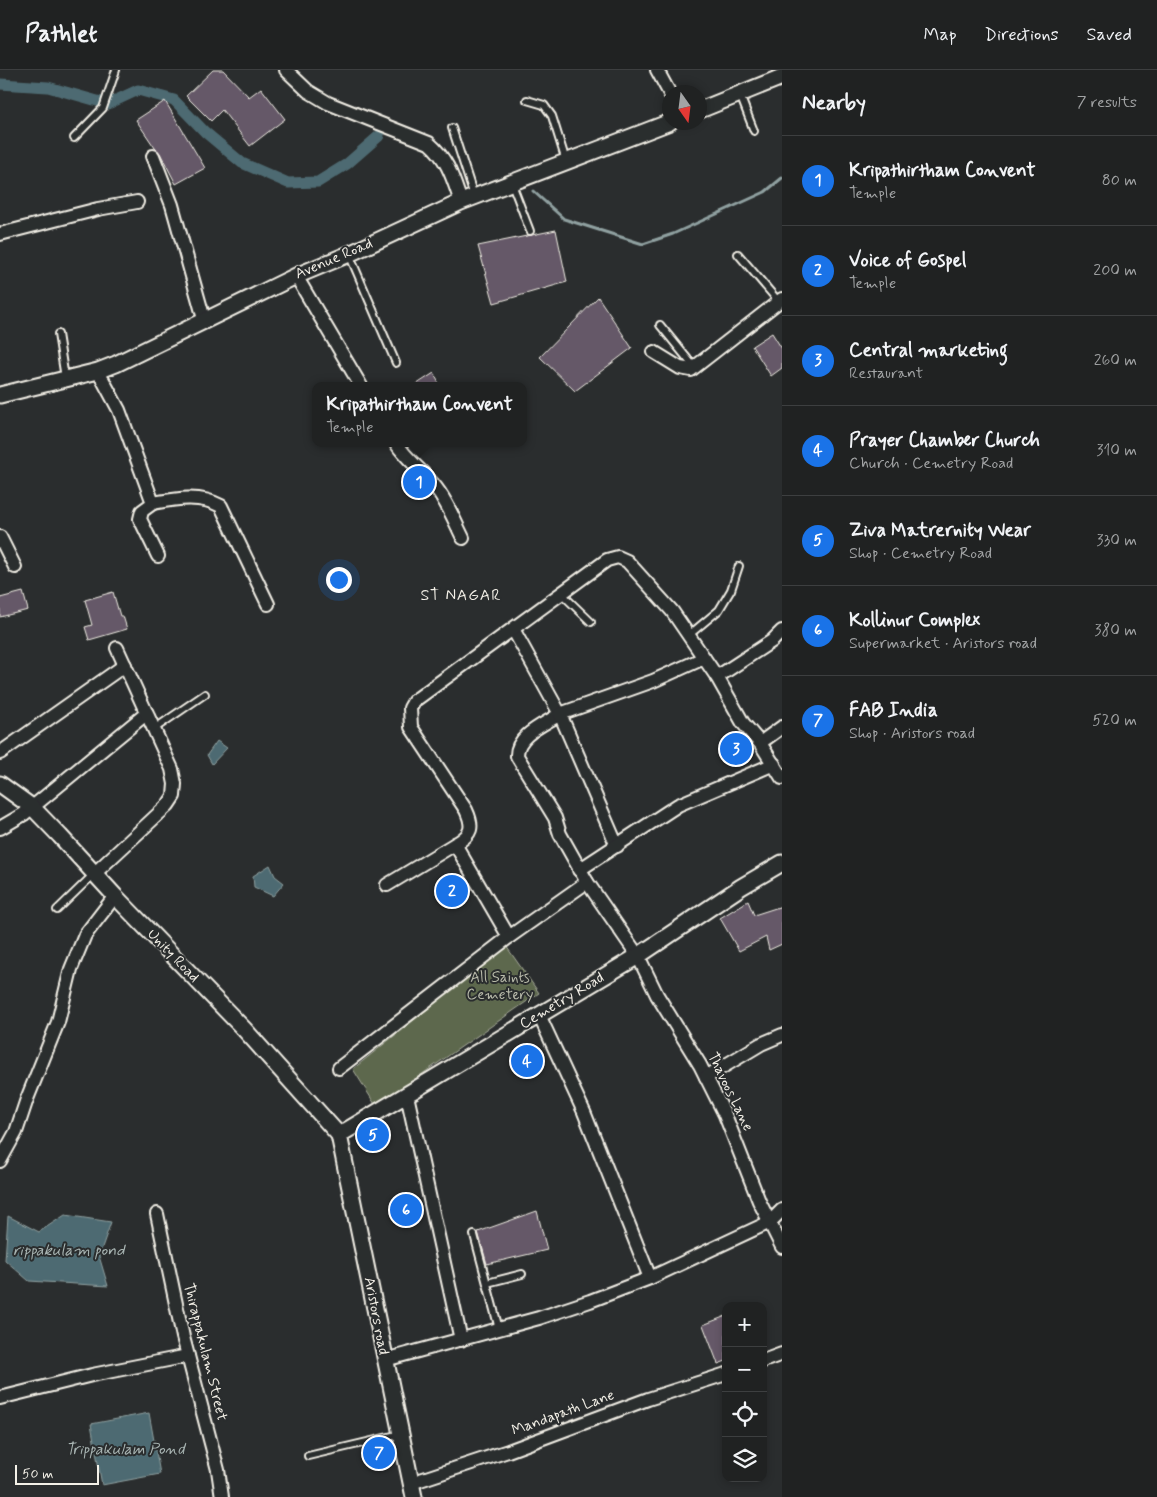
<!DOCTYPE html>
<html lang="en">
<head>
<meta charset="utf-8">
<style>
	body { margin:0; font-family:Mynerve,sans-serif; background:#282a2a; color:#f1f3f6 }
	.controls { position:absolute; right:15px; bottom:15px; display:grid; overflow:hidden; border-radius:10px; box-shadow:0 2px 8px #0003 }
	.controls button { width:45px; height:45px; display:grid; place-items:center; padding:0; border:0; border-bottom:1px solid #3d3f40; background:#202222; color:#f1f3f6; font:25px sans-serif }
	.compass { position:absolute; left:662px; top:15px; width:45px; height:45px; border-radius:50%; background:#202222; box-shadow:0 2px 8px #0003; rotate:166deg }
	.scale { position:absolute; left:15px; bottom:12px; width:84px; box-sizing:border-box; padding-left:5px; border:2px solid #f4f1e8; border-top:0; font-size:14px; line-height:18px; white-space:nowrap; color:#f4f1e8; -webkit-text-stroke:4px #2a2d2e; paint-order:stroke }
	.you { position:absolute; left:338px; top:509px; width:18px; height:18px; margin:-12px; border:4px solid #fff; border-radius:50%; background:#1a73e8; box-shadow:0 0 0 8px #1a73e833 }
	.badge { display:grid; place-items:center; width:32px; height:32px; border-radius:50%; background:#1a73e8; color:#fff; font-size:16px; font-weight:700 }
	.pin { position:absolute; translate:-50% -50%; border:2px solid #fff; box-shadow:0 1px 5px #0006 }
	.popup { position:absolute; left:312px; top:312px; width:215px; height:65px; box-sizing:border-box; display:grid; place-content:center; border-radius:10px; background:#202222; filter:drop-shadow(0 1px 4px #0005); font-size:16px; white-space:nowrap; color:#a2a4a5 }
	.popup b { font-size:19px; color:#f1f3f6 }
	.popup::after { content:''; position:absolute; left:50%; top:100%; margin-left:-10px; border:10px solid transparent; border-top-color:#202222 }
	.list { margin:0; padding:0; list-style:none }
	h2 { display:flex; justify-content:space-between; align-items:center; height:65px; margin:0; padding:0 20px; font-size:21px }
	h2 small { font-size:16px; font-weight:400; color:#a2a4a5 }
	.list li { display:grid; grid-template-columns:32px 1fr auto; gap:15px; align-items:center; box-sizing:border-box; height:90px; padding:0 20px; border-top:1px solid #3d3f40 }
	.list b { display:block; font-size:19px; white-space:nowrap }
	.list p { margin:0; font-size:16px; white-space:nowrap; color:#a2a4a5 }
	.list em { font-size:16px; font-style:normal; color:#a2a4a5 }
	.icon { flex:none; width:28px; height:28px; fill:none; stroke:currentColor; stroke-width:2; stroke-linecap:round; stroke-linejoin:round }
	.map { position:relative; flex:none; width:782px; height:1427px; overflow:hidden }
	header { display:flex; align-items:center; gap:30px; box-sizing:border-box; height:70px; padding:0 25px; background:#202222; border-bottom:1px solid #3d3f40 }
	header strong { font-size:24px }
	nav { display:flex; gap:28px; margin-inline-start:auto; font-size:18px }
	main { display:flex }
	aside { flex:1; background:#202222 }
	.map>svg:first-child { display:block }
</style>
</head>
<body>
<header>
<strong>Pathlet</strong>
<nav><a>Map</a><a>Directions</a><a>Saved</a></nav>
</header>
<main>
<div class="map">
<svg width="782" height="1427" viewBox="0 0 782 1427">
	<rect width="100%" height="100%" fill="#2a2d2e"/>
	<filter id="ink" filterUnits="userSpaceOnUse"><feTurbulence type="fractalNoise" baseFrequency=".02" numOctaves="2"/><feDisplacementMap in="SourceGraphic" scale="10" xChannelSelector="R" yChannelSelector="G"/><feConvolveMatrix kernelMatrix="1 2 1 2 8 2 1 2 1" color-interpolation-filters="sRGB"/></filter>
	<g filter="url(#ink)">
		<path fill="#5d674e" stroke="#a8ac9b" d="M 506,876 L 539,923 L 376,1036 L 353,999 Z"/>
		<g fill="#4e6b72" stroke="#90a1a1">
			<path d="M 217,671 L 227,678 L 212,694 L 207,685 Z"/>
			<path d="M 270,795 L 275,806 L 284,813 L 273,826 L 254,817 L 253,806 Z"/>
			<path d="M 65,1145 L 111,1152 L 99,1186 L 108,1216 L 29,1211 L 5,1190 L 8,1146 L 39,1162 Z"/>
			<path d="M 149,1343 L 160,1404 L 102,1415 L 91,1354 Z"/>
		</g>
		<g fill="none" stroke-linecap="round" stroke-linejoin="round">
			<path stroke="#90a1a1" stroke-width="3" d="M 533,121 L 564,149 L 643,174 L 673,164 L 765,122 L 782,108"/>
			<path stroke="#4e6b72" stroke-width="11" d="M 0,14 L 48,17 L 108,34 L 138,20 L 174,30 L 205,62 L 242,93 L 288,113 L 318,112 L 347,94 L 379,66"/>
		</g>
		<g fill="#655967" stroke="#f4f1e8">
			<path d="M 213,0 L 223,0 L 249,27 L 261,18 L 285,49 L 250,76 L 222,40 L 211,51 L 186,26 Z"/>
			<path d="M 165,31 L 205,98 L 176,114 L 160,83 L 155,78 L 136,50 Z"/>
			<path d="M 556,160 L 567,212 L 494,233 L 478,176 Z"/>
			<path d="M 598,227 L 632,278 L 575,321 L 540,287 Z"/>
			<path d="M 772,263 L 782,279 L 782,298 L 771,306 L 752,276 Z"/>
			<path d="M 434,303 L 440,316 L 414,316 Z"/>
			<path d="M 23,522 L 28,540 L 0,547 L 0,528 Z"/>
			<path d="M 113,522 L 120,546 L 123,546 L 127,559 L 89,570 L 85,557 L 92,555 L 85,530 Z"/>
			<path d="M 748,831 L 754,845 L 782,836 L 782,874 L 769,880 L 766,867 L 739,881 L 720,848 Z"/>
			<path d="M 537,1141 L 547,1180 L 487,1194 L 478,1162 Z"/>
			<path d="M 726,1246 L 726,1291 L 718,1294 L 703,1255 Z"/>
		</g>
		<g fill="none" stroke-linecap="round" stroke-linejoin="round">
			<defs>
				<g id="service">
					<path d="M 740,25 L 754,61"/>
					<path d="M 527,30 L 544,35 L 552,46 L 566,91"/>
					<path d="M 452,58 L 474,126"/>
					<path d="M 74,68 L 103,38 L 116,0"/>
					<path d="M 512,114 L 530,161"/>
					<path d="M 349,184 L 396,293"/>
					<path d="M 738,184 L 779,232"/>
					<path d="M 660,255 L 695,298"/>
					<path d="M 58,264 L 65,308"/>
					<path d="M 561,523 L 591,552"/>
					<path d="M 689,565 L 719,540 L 731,520 L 739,496"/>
					<path d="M 154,659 L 205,624"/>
					<path d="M 57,840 L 94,804"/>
					<path d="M 474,1165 L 499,1259"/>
					<path d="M 487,1213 L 522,1204"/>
					<path d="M 308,1386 L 401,1364"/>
				</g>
				<g id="minor">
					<path d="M 286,0 L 308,21 L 328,33 L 429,73 C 448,89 453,109 461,132"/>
					<path d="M 657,0 L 670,24"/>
					<path d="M 153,86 L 172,135 L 204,249"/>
					<path d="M 0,164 L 98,139 L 137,132"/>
					<path d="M 296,206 L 361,316"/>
					<path d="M 654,282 L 680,298 L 691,300 L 782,229"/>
					<path d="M 98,301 L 119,340 L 153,433 L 142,441 L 140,449 L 158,486"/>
					<path d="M 396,373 C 406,389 421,399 433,414 C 446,429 454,450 463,468"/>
					<path d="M 153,433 C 175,429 200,424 221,436 L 268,534"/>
					<path d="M 0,467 L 15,497"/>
					<path d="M 513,559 L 560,644 C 545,654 516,665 517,686 L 555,748 L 560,764 L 587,812"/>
					<path d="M 717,607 L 772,571 L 782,561"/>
					<path d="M 760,673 L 782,657"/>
					<path d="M 0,683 L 125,595"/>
					<path d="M 0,758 L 24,744 L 147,643"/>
					<path d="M 455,774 C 472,765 474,757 466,740 L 411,657 L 410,638 L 414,631 L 607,490 L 618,487 L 627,491 L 672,541 L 717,607 L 743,653 L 760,673 L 782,708"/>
					<path d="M 617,776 L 560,644 L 653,611 L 704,588"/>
					<path d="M 579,800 L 678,735 L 774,694"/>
					<path d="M 95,803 L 168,735 L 174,726 L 175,714 L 172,699 L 117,578"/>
					<path d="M 387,815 L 455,774 L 509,867 L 587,812 L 638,886 L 657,925 L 700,995 L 725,1045 L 759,1131 L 782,1177"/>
					<path d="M 539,945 L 584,1042 L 650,1208"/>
					<path d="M 339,998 L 509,867"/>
					<path d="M 706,1007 L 761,974 L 782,965"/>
					<path d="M 407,1025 L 461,1270"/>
					<path d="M 0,1091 L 16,1062 L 27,1029 L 58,952 L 71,899 L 85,865 L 115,826"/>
					<path d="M 157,1144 L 183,1267 L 218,1400 L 222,1427"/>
					<path d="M 385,1290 L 539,1248 L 590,1231 L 650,1208 L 770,1152 L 782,1140"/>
					<path d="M 763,1291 L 782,1284"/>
					<path d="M 0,1328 L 92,1305 L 188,1286"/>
					<path d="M 411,1413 L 508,1381 L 648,1329 L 726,1304"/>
				</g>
				<g id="tertiary">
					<path d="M 700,40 L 782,7"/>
					<path d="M 0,325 L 98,301 L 116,294 L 296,206 L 349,184 L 461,132 L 670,52"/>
					<path d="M 0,714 L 32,737 L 60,766 L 115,826 L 244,959 L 339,1065 L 414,1427"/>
					<path d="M 339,1065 L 638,886 L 741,817 L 782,793"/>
				</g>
			</defs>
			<use href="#service" stroke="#f4f1e8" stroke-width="10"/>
			<use href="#minor" stroke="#f4f1e8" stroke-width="16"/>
			<use href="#tertiary" stroke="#f4f1e8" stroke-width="19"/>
			<use href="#service" stroke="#2a2d2e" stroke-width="6"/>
			<use href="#minor" stroke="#2a2d2e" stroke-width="12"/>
			<use href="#tertiary" stroke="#2a2d2e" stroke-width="15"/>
		</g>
	</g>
	<g text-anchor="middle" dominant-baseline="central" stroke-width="4" stroke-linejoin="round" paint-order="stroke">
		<g font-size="15" fill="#f4f1e8" stroke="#2a2d2e">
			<text transform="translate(334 189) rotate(-23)">Avenue Road</text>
			<text transform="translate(173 886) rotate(46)">Unity Road</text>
			<text transform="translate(562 931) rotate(-31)">Cemetry Road</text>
			<text transform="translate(730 1022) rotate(64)">Thavoos Lane</text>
			<text transform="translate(376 1246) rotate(79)">Aristors road</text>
			<text transform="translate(205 1282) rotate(76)">Thirappakulam Street</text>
			<text transform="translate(563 1343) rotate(-20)">Mandapath Lane</text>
		</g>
		<g font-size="15" fill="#b8baaa" stroke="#2a2d2e">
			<text x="500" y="908">All Saints<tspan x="500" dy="17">Cemetery</tspan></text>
		</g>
		<g font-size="16" letter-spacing="1" fill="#f4f1e8" stroke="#2a2d2e">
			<text x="461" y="525">ST NAGAR</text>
		</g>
		<g font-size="16" font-style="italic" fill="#a9b5b3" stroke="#2a2d2e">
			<text x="69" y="1180">rippakulam pond</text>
			<text x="125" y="1379">Trippakulam Pond</text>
		</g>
	</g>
</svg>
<div class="controls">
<button>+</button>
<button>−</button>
<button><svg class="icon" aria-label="locate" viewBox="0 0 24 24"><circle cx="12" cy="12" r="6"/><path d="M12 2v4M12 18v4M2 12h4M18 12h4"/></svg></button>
<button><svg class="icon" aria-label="layers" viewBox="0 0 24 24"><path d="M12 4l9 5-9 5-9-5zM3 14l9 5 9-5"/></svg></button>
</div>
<svg class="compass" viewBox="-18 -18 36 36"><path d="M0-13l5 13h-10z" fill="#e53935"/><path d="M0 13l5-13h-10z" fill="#a2a4a5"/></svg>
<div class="scale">50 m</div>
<div class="you"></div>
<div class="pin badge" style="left:419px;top:412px">1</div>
<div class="popup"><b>Kripathirtham Convent</b>Temple</div>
<div class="pin badge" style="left:452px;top:821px">2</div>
<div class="pin badge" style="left:736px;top:679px">3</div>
<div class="pin badge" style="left:527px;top:991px">4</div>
<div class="pin badge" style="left:373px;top:1065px">5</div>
<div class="pin badge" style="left:406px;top:1140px">6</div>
<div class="pin badge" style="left:379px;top:1383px">7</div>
</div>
<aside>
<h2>Nearby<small>7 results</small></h2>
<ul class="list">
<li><span class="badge">1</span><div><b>Kripathirtham Convent</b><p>Temple</p></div><em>80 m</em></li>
<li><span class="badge">2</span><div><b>Voice of Gospel</b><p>Temple</p></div><em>200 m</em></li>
<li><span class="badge">3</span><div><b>Central marketing</b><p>Restaurant</p></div><em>260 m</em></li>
<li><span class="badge">4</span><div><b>Prayer Chamber Church</b><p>Church · Cemetry Road</p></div><em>310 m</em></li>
<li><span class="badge">5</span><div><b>Ziva Matrernity Wear</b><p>Shop · Cemetry Road</p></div><em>330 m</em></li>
<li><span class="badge">6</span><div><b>Kollinur Complex</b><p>Supermarket · Aristors road</p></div><em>380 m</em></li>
<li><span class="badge">7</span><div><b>FAB India</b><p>Shop · Aristors road</p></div><em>520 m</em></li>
</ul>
</aside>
</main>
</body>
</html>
